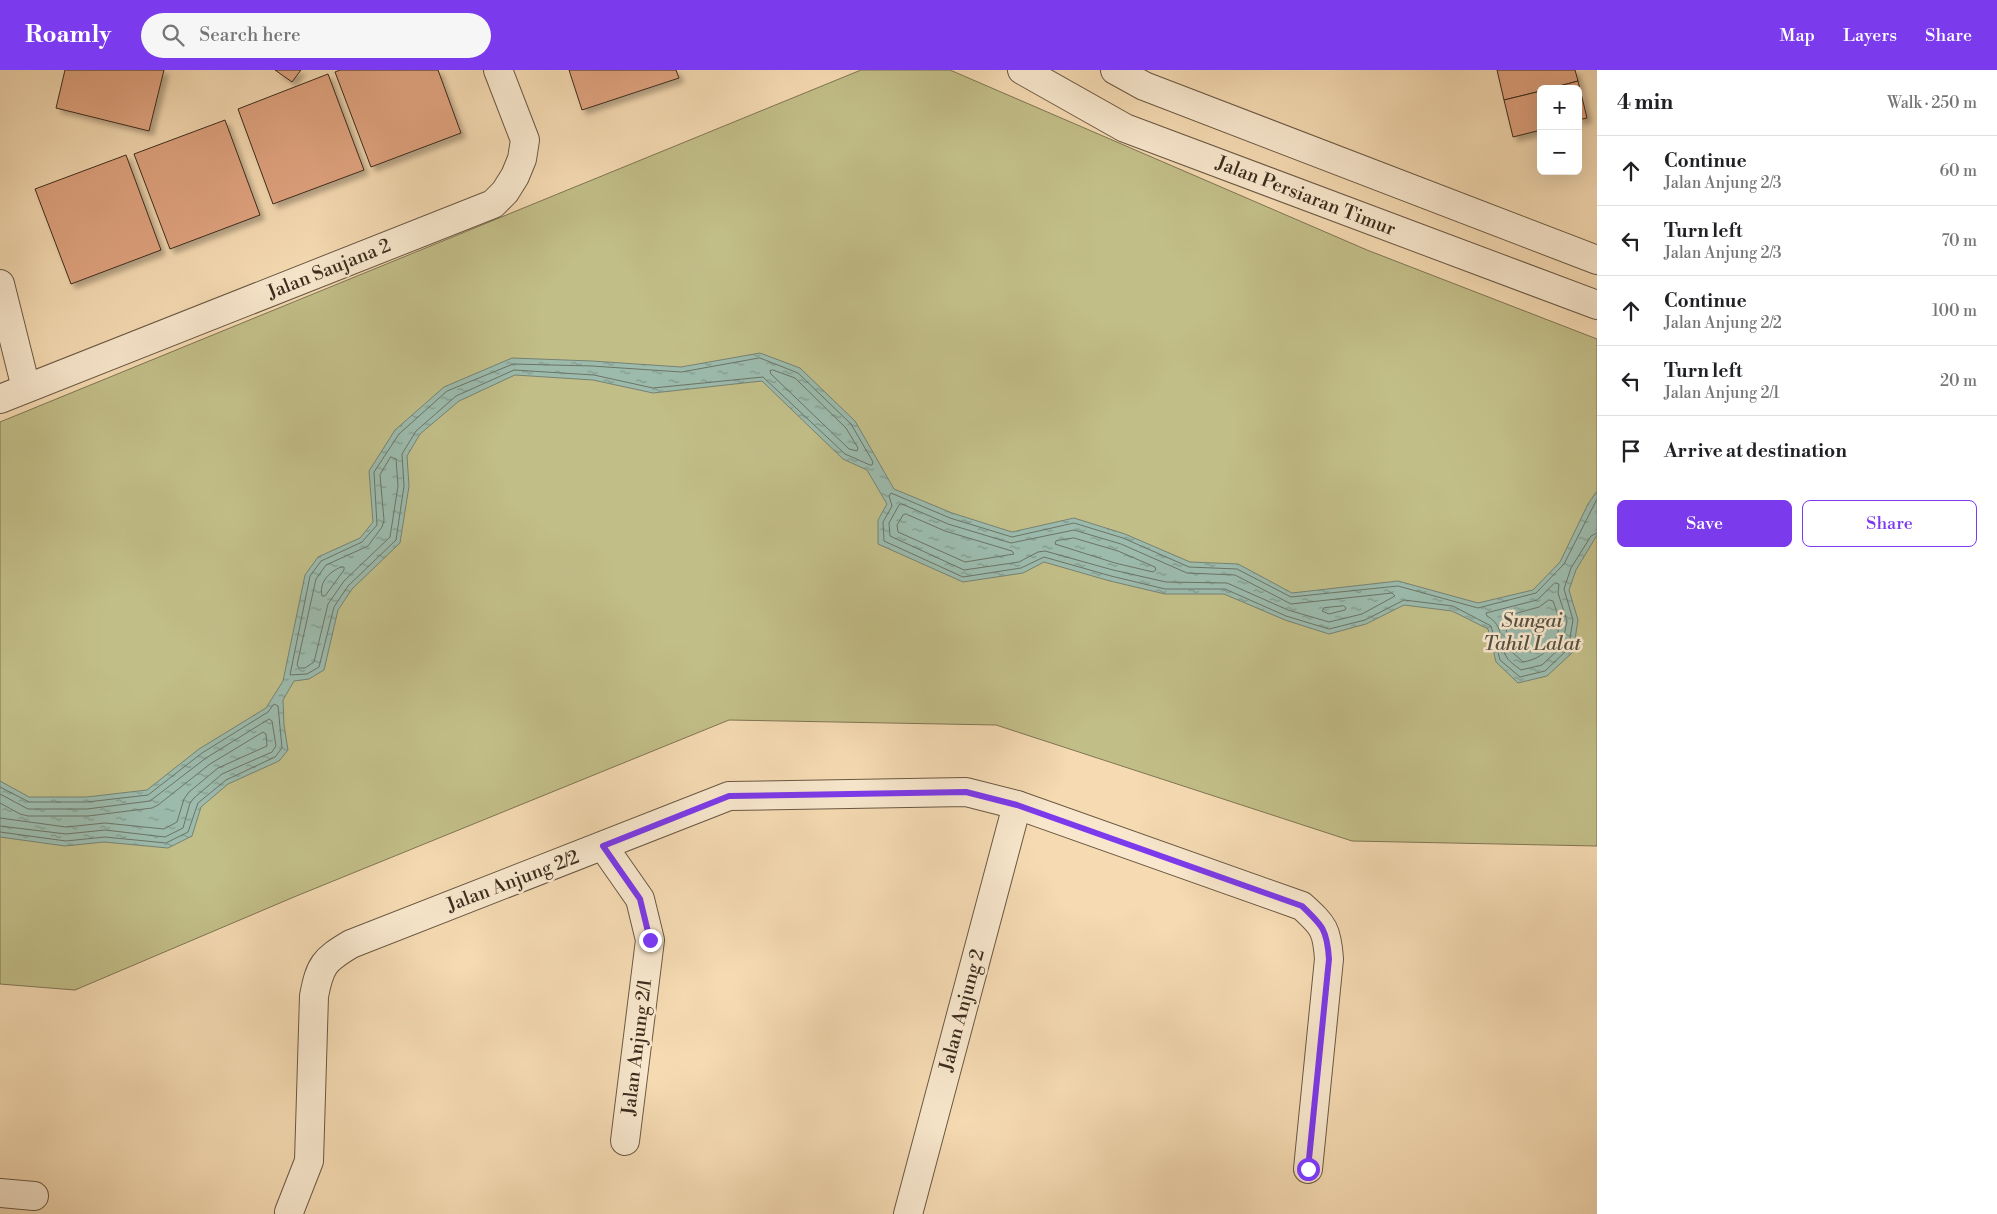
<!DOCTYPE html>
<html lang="en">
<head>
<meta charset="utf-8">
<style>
	body { margin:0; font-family:"Libre Bodoni",serif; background:#f6f6f6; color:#202124 }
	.controls { position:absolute; right:15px; top:15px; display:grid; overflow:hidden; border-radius:8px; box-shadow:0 5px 20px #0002 }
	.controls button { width:45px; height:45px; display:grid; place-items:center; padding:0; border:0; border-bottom:1px solid #e0e0e0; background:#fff; color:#202124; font:25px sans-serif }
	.stop { position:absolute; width:15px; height:15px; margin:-11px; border:4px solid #7c3aed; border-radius:50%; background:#fff }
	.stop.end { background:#7c3aed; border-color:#fff; box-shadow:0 1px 5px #0008 }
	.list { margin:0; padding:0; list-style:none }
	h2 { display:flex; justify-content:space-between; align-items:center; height:65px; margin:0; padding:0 20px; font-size:21px }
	h2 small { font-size:16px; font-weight:400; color:#757577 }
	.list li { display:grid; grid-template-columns:32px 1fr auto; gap:15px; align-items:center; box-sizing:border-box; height:70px; padding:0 20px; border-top:1px solid #e0e0e0 }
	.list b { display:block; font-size:19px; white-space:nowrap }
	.list p { margin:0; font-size:16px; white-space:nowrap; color:#757577 }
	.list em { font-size:16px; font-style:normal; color:#757577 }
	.actions { display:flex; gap:10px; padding:15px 20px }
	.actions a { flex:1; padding:11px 0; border:1px solid #7c3aed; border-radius:8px; text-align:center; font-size:18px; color:#7c3aed }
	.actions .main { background:#7c3aed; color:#fff }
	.icon { flex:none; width:28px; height:28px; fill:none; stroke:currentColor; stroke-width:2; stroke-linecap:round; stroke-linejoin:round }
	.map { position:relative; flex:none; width:1597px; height:1144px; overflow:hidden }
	header { display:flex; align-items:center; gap:30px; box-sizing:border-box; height:70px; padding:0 25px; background:#7c3aed; color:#fff }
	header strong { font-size:24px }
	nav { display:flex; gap:28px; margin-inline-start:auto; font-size:18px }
	.search { width:350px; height:45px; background:#f6f6f6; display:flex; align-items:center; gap:12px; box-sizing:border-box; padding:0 18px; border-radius:28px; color:#757577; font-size:19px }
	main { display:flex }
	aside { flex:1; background:#fff }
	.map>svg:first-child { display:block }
</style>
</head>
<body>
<header>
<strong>Roamly</strong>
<div class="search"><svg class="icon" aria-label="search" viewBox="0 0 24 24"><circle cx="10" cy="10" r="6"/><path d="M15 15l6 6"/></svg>Search here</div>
<nav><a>Map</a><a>Layers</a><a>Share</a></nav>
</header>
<main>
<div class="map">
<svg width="1597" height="1144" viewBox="0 0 1597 1144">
	<defs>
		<pattern id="water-ripples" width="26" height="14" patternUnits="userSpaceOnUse" patternTransform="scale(1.25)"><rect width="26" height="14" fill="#9cbbad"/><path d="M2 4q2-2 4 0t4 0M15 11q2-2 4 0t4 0" fill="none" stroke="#80988c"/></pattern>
		<filter id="shadow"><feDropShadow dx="4.5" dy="4.5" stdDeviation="2.5" flood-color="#0004"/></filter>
	</defs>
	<rect width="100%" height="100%" fill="#f5dab2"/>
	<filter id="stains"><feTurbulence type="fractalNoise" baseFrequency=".004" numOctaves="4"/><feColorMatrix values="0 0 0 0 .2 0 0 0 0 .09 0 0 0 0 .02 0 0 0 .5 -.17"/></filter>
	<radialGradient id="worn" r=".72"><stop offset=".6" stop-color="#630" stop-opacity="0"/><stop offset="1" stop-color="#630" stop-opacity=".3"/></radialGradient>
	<path fill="#c2be88" stroke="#7f7553" d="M 861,0 L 950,0 L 1367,180 L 1597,269 L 1597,776 L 1352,771 L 996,655 L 729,650 L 294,827 L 75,920 L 0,914 L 0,352 Z"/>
	<path fill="url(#water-ripples)" stroke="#768274" d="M 760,283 L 800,298 L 855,351 L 894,419 L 952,443 L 1012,462 L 1074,448 L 1125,464 L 1190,492 L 1238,494 L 1292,523 L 1398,511 L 1478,533 L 1533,520 L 1560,492 L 1588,434 L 1597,421 L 1597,465 L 1576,500 L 1569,520 L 1578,550 L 1573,582 L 1547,606 L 1518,613 L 1496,592 L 1488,559 L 1452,541 L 1404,535 L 1366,554 L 1329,564 L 1285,550 L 1224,524 L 1165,524 L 1110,511 L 1044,492 L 1023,503 L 963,512 L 878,474 L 878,450 L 887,434 L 867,400 L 843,389 L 762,311 L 653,323 L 593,310 L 515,305 L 459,331 L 420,364 L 407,386 L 409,416 L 400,473 L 352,519 L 338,540 L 324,600 L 309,609 L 294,611 L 283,630 L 284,655 L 288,680 L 279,691 L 228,714 L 201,737 L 192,766 L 168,778 L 104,772 L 65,776 L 0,767 L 0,711 L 29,727 L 87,727 L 147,720 L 199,679 L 266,638 L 283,611 L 305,505 L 318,487 L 360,468 L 373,452 L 369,401 L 395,360 L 444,317 L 512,288 L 592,291 L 681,297 Z"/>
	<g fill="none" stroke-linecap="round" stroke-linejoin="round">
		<g stroke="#6c7466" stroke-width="1">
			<path d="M 760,288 L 798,303 L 851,354 L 873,392 L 872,395 L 870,395 L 845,384 L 763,307 L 653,318 L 594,305 L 514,300 L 456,326 L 416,361 L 402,384 L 404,416 L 396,470 L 348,516 L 334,537 L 319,597 L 307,604 L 290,605 L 310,506 L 321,491 L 362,472 L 377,455 L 374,402 L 399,364 L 447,321 L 513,294 L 592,296 L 681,302 Z"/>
			<path d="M 773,300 L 795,308 L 846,358 L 858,378 L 857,381 L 849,379 L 771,304 L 770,301 Z"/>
			<path d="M 391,387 L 396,389 L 398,416 L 390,467 L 344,511 L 328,534 L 314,592 L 305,598 L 299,598 L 297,595 L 316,509 L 326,495 L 368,476 L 382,457 L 384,450 L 380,405 Z"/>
			<path d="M 1597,429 L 1564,494 L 1536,523 L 1478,538 L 1398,516 L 1291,527 L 1237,499 L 1189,497 L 1123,468 L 1074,453 L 1012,467 L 950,448 L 891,423 L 889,426 L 892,436 L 883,452 L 884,471 L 963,507 L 1021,498 L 1044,487 L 1111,506 L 1165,519 L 1225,519 L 1286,546 L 1329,559 L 1365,550 L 1404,530 L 1453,536 L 1491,556 L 1500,590 L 1520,607 L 1545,601 L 1568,579 L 1573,550 L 1564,519 L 1571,498 L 1591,466 L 1597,463"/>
			<path d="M 902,434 L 948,454 L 1011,473 L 1074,460 L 1121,474 L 1187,503 L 1235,505 L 1291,534 L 1392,523 L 1395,526 L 1362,544 L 1329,552 L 1288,540 L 1227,513 L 1166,512 L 1113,500 L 1045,481 L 1038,482 L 1019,492 L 964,500 L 890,466 L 889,453 L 899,435 Z"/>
			<path d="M 906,444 L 945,461 L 1012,481 L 1014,484 L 965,492 L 898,462 L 897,455 L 903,445 Z"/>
			<path d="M 1074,468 L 1118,481 L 1155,497 L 1156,500 L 1153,502 L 1115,493 L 1055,474 L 1056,471 Z"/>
			<path d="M 341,497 L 344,497 L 344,500 L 325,526 L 322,526 C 319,512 329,502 341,497 Z"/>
			<path d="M 1555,513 L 1559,514 L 1558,523 L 1567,551 L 1562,576 L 1542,595 L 1521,600 C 1516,596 1508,591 1506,586 C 1497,570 1506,557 1487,546 L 1486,543 L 1537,530 Z"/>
			<path d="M 1549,530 L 1553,531 C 1555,537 1558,544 1559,550 C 1561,572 1543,589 1523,592 L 1512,582 L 1503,547 L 1539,537 Z"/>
			<path d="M 1344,536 L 1346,538 L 1345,540 L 1329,544 L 1322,541 L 1324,538 Z"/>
			<path d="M 0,717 L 29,732 L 87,732 L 148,725 L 202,683 L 268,642 L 274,634 L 278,636 L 282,678 L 275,687 L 226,710 L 198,733 L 188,762 L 166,773 L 105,767 L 66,771 L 0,762"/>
			<path d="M 0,724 L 28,739 L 87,739 L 150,731 L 206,688 L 269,649 L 272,651 L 276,676 L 272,682 L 222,704 L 194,728 L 190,733 L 183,758 L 165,767 L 105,760 L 66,764 L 0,756"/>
			<path d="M 0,733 L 20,744 L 28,746 L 88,746 L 152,738 L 158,735 L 210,694 L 263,662 L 266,664 L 267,676 L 218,698 L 189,722 L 184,729 L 177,752 L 164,759 L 105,753 L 66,757 L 0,748"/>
		</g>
	</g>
	<g fill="#dfa37f" stroke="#3c2c1e" filter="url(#shadow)">
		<path d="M 65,0 L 164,0 L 149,61 L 56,38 Z"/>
		<path d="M 275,0 L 301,0 L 292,12 Z"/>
		<path d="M 340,0 L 438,0 L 461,63 L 371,97 L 335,2 Z"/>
		<path d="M 569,0 L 676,0 L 679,8 L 582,40 Z"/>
		<path d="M 1497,0 L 1575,0 L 1578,11 L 1548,19 L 1541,19 L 1541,21 L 1504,30 Z"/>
		<path d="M 328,4 L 364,100 L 273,134 L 238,39 Z"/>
		<path d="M 1578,11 L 1587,48 L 1578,50 L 1578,19 L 1548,19 Z"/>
		<path d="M 1541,21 L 1541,60 L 1513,67 L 1504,30 Z"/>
		<path d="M 225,50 L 260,145 L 170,179 L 134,84 Z"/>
		<path d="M 126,85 L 161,180 L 71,214 L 35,119 Z"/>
	</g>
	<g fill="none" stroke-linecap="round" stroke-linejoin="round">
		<defs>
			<g id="minor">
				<path d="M 1022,0 L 1125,58 L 1597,235"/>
				<path d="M 1115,0 L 1144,16 L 1597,190"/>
				<path d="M 0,214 L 26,318"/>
				<path d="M 0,329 L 493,134 L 505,122 L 515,106 L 522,89 L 525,70 L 498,0"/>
				<path d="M 603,776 L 640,829 L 650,870 L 625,1071"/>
				<path d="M 0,1123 L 34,1126"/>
				<path d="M 289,1142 L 309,1091 L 314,926 C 320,895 324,890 351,874 L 729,726 L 966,722 L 1017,735 L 1302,836 C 1324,856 1327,860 1329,889 L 1308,1099"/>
				<path d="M 908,1144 L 1017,735"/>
			</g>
		</defs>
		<use href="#minor" stroke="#6a5843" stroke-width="30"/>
		<use href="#minor" stroke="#f8e7cd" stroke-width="28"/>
	</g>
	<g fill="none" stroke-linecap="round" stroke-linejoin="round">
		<path stroke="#7c3aed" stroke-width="6" d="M 650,870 L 640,829 L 603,776 L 729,726 L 966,722 L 1017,735 L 1302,836 C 1323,856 1327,860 1329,889 L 1308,1099"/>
	</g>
	<g text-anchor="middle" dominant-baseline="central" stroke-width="5" stroke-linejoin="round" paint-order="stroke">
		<g font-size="19" fill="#3c2c1e" stroke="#f8e7cd">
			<text transform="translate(1306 126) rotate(21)">Jalan Persiaran Timur</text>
			<text transform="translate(329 199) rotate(-22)">Jalan Saujana 2</text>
			<text transform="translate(513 811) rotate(-21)">Jalan Anjung 2/2</text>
			<text transform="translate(962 940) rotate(-75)">Jalan Anjung 2</text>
			<text transform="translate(637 977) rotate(-83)">Jalan Anjung 2/1</text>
		</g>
		<g font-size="20" font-style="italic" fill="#545042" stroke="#f8e7cd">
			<text x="1532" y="551">Sungai<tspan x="1532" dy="23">Tahil Lalat</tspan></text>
		</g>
	</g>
	<rect width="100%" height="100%" filter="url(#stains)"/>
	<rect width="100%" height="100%" fill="url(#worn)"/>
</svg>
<div class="controls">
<button>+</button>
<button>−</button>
</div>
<div class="stop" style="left:1308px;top:1099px"></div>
<div class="stop end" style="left:650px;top:870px"></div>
</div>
<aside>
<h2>4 min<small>Walk · 250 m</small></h2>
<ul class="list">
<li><svg class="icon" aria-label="ahead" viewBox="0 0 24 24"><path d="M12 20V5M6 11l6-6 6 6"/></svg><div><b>Continue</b><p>Jalan Anjung 2/3</p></div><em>60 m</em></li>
<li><svg class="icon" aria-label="left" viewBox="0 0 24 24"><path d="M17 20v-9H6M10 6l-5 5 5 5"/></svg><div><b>Turn left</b><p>Jalan Anjung 2/3</p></div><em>70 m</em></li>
<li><svg class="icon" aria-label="ahead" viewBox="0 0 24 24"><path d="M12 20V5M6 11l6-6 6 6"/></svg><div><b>Continue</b><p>Jalan Anjung 2/2</p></div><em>100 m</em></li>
<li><svg class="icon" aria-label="left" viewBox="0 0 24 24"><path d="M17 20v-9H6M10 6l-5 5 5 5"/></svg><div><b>Turn left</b><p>Jalan Anjung 2/1</p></div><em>20 m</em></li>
<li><svg class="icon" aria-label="arrive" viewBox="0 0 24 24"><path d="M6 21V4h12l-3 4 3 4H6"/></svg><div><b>Arrive at destination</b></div></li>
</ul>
<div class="actions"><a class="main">Save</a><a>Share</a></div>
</aside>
</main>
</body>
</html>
